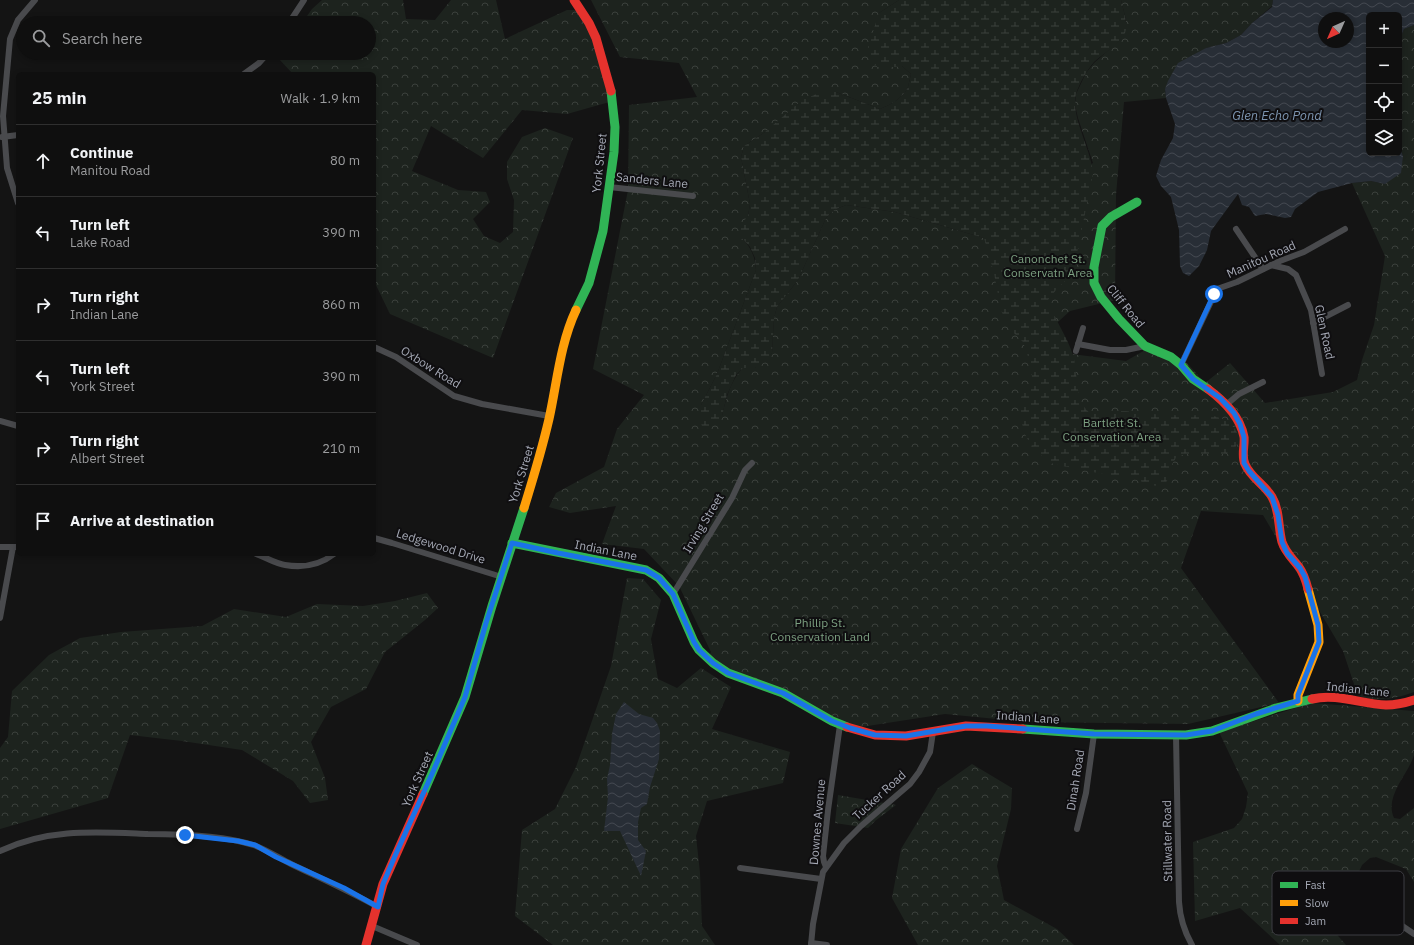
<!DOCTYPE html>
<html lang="en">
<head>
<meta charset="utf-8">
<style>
	body { margin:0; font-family:"IBM Plex Sans",sans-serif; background:#1d1d1d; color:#f1f3f6 }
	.controls { position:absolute; right:12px; top:12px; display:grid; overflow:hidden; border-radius:6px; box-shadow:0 2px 6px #0003 }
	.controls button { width:36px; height:36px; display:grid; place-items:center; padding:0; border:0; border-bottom:1px solid #2f2f2f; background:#0f0f0f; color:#f1f3f6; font:20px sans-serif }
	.compass { position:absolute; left:1318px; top:12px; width:36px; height:36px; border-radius:50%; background:#0f0f0f; box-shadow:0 2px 6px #0003; rotate:225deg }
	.stop { position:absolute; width:12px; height:12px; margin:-9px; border:3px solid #1a73e8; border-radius:50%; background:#fff }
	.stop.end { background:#1a73e8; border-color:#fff; box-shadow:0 1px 4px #0008 }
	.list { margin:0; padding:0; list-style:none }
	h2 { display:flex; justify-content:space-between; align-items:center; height:52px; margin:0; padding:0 16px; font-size:17px }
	h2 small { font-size:13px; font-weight:400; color:#9b9c9e }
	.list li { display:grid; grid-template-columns:26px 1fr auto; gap:12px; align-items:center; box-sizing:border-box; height:72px; padding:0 16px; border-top:1px solid #2f2f2f }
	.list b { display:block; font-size:15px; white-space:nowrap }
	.list p { margin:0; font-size:13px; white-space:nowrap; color:#9b9c9e }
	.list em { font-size:13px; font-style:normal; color:#9b9c9e }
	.icon { flex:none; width:22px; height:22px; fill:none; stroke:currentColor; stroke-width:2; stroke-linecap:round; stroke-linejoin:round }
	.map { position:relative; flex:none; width:1414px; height:945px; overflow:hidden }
	.search { position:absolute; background:#0f0f0f; box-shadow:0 2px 6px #0003; left:16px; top:16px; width:360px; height:44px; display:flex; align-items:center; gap:10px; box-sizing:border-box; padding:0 14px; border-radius:22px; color:#9b9c9e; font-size:15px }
	.panel { position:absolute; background:#0f0f0f; box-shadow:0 2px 6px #0003; left:16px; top:72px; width:360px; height:484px; border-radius:6px }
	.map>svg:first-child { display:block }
</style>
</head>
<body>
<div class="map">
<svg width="1414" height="945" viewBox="0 0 1414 945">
	<defs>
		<pattern id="forest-crowns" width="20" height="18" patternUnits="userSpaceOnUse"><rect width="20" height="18" fill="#1d231e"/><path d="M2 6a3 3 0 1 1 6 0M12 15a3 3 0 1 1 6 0" fill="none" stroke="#3b403c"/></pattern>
		<pattern id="wetland-marsh" width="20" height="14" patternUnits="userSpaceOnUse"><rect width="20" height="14" fill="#1d231e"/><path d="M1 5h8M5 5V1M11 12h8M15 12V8" fill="none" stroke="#3b403c"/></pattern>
		<pattern id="water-waves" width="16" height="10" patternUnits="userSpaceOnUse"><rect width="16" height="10" fill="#282e36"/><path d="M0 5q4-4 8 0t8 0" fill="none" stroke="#444951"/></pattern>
	</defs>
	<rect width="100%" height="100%" fill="#141414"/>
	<g fill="url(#forest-crowns)">
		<path d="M 322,0 L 403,0 L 406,19 L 435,20 L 451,0 L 496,0 L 505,39 L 567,10 L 581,10 L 589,23 L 613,101 L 567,114 L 522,110 L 483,158 L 431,126 L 412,171 L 458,190 L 486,192 L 490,202 L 473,219 L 484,236 L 500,243 L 513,232 L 514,200 L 507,179 L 507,162 L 522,137 L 545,128 L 573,138 L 493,358 L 390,314 L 374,281 L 374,74 L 293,74 L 279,59 L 283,53 L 369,53 L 369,23 L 302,23 L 312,9 Z"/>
		<path d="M 591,0 L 899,0 L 879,13 L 902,66 L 911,74 C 910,78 909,83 908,87 C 903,98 890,105 880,109 L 836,92 L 765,132 L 744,146 L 741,157 L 750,204 L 748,216 L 742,238 C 751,248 755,256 756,270 L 717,374 L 701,405 L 722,416 C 726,399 730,381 743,368 L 755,368 L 772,353 L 774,318 L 777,307 L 798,280 L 826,218 L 834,210 L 846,205 L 895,212 L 984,238 L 1093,163 L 1078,118 L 1075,105 L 1076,94 L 1086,73 L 1094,63 L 1120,40 L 1126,20 L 1121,0 L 1273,0 L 1272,6 L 1252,23 L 1241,35 L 1226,43 L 1206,48 L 1165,89 L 1166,98 L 1124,102 L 1116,195 L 1115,300 L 1070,311 L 1049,330 L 1064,353 L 1126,361 L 1154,345 L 1187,363 L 1205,383 L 1230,363 L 1265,403 L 1333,392 L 1357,380 L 1362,360 L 1374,325 L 1385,256 L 1352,183 L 1371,181 L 1385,184 L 1403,156 L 1399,145 L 1399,41 L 1404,29 L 1414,25 L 1414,692 C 1395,699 1378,702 1358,696 L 1343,651 L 1263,515 L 1201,511 L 1181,568 L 1279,703 L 1188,724 L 1029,722 L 945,714 L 861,727 L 858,732 L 804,705 L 743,681 L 709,656 L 711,652 L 679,586 L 644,549 L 602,544 L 616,506 L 570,513 L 549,507 L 556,493 L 604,467 L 617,429 L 644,395 L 593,369 L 628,190 L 629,105 L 697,97 L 679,63 L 620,57 Z"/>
		<path d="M 627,578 L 643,579 L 661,600 L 651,639 L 658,679 L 677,688 L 701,668 L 731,687 L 712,729 L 790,752 L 783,783 L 707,801 L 696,836 L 700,873 L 702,926 L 715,945 L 553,945 L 515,916 L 522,830 L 555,809 L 576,767 L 611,666 Z"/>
		<path d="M 427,593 L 438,608 L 425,620 L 385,652 L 366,689 L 331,707 L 311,742 L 325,778 L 328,800 L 310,803 L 293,781 L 242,750 L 182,741 L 130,735 L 108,798 L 0,829 L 0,748 L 8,737 L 12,691 L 49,655 L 80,638 L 121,632 L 202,626 L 234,609 L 286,617 L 317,604 L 363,606 L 395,601 Z"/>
		<path d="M 1312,703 L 1414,711 C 1414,722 1414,746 1414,755 C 1408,775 1384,796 1394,818 L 1400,819 L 1414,808 L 1414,882 L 1406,869 L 1376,857 L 1370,858 L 1362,865 L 1349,893 L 1327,914 L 1332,929 L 1346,945 L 1280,945 L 1240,908 L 1195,921 L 1193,842 L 1234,828 L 1242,819 L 1246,807 L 1248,793 L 1219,732 Z"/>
		<path d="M 972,764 L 1012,788 L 1011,809 L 997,866 L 1004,900 L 1057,929 L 1074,945 L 918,945 L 892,898 L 901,849 L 938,788 Z"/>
		<path d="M 838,795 L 896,805 L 875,821 L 868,828 L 835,823 Z"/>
	</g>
	<path fill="url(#wetland-marsh)" d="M 899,0 L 1121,0 C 1123,9 1127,20 1126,30 C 1123,42 1103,54 1094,62 C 1087,70 1079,84 1076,94 C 1070,116 1092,150 1093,174 L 1073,273 L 1056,290 L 1048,300 C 1054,319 1067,336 1073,355 C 1077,369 1076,391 1082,404 C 1084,407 1088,411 1090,414 L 1102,414 L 1114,411 L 1126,411 L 1150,414 L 1191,416 L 1202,414 L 1214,416 L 1226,420 L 1235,429 L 1240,438 L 1235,448 L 1225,454 L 1188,454 L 1177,456 L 1171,466 L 1170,476 L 1163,487 L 1151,485 L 1128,477 L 1103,474 L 1053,464 L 1042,456 L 1032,446 L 1025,435 L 1019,412 L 1020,399 L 1032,377 L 1031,365 L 1023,342 L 1014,333 L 1001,311 L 994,273 L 984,238 L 895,212 L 846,205 L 834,210 L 826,218 L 798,280 L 777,307 L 774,318 L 772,353 L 765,362 L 755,368 L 743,368 L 736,375 L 727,395 L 722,416 L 713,425 L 703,430 L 700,419 L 701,405 L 717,374 L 756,270 L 755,258 L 750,247 L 742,238 L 740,226 L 748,216 L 750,204 L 741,157 L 744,146 L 765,132 L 802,100 L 824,91 L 836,92 L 880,109 C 890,105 903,98 908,87 C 909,83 910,78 911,74 L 902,66 L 879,69 L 871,60 L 868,47 L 879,13 Z"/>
	<g fill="url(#water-waves)" fill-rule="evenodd">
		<path d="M 1273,0 L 1414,0 L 1414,25 L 1404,29 L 1399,41 L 1399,15 L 1369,15 L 1369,153 L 1399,153 L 1399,145 L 1403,156 L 1401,173 L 1385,184 L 1371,181 L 1352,183 L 1318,192 L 1295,209 L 1291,217 L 1285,218 L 1266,214 L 1255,216 L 1249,207 L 1242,205 L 1238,194 L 1211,231 L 1207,250 L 1199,266 L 1189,276 L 1183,273 L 1180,266 L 1179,230 L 1171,197 L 1161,186 L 1156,176 L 1161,160 L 1173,138 L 1175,124 L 1166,98 L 1165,89 L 1168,81 L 1178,63 L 1206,48 L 1226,43 L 1241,35 L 1252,23 L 1272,7 ZM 1324,18 L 1348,18 L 1348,42 L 1324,42 Z"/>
		<path d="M 624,702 L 639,714 L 653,718 L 657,723 L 660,731 L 659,759 L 650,787 L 647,804 L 641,808 L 638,822 L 638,840 L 646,851 L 641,876 L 620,831 L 604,831 L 608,797 L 607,779 L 610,765 L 612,734 L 616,714 Z"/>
	</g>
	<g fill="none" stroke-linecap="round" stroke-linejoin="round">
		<g stroke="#494a4d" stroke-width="6">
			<path d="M 289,23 L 304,0"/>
			<path d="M 244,74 L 259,63 L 268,53"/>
			<path d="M 2,137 L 18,135"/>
			<path d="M 609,187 L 693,196"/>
			<path d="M 18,203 L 7,168 L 3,116 L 10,39 L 18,20 L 35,0"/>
			<path d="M 1236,229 L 1263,269"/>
			<path d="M 1271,265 L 1288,269 L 1296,275 L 1311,310 L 1322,374"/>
			<path d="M 1313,323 L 1348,305"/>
			<path d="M 1078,344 L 1110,350 L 1126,350 L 1145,346"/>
			<path d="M 374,347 L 396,357 L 454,396 L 482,404 L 549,416"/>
			<path d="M 1076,351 L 1083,328"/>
			<path d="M 1181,365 L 1217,289 L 1237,282 L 1280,261 L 1304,252 L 1345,229"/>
			<path d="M 1226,405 L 1239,394 L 1263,382"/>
			<path d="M 0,421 L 18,426"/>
			<path d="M 374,538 L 392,543 L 502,577"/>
			<path d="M 0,547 L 18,547"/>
			<path d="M 256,554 C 265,557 276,564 285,565 C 303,568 320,565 334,554"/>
			<path d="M 673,594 L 732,498 L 745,470 L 752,463"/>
			<path d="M 0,618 L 13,547"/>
			<path d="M 1176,735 L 1179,902 C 1180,918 1184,931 1192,945"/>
			<path d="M 1077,829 L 1086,793 L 1094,734"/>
			<path d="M 0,851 C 49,828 96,832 148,834 C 181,834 222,835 253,845 C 266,849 279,858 291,864 C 320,878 349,891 378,907"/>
			<path d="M 826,867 L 824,862 L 823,856 L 828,810 L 840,725"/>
			<path d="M 740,868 L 821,879"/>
			<path d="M 1395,921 L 1414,934"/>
			<path d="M 372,926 L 417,945"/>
			<path d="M 811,943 L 827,945"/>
			<path d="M 811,945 L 813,924 L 823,872 L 844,843 L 861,826 L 910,784 L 919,772 L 930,752 L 933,732"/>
		</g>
		<g stroke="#30b455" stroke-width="9">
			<path d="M 1137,202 L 1111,217 L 1102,226 L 1094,267 L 1094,283 L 1101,297 L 1119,319 L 1145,346 L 1171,357 L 1181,365 L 1193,379 L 1208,389"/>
			<path d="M 576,310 L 589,283 L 603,231 L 614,152 L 615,127 L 611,91"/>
			<path d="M 512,543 L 646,570 L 659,578 L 673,594 L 694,642 L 699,650 L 713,663 L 728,673 L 783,693 L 832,721 L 847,727"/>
			<path d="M 1023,729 L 1094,734 L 1186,735 L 1212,731 L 1276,708 L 1312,699"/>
			<path d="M 423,794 L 465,697 L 492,606 L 524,508"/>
		</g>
		<g stroke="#ff9f0a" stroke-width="9">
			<path d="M 524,508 C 533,479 542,449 549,419 C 557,383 560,344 576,310"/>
			<path d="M 1298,701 L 1298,695 L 1319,642 L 1318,625 L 1308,589"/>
		</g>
		<g stroke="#e5322d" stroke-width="9">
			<path d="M 574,0 L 589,23 L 596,38 L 611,91"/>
			<path d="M 1208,389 C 1224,401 1240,416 1244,437 C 1245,445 1241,456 1245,464 C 1250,477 1265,485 1272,497 C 1280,511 1278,527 1282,542 C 1285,552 1293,559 1299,567 C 1304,574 1306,581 1308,589"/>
			<path d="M 1312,699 C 1337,693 1361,704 1386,705 C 1396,705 1405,703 1414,700"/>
			<path d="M 847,727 L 875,735 L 906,736 L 966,726 L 1023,729"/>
			<path d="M 366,945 L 383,884 L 423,794"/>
		</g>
	</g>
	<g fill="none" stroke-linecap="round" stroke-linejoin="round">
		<path stroke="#1a73e8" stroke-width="5" d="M 185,835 L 238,841 L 255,845 L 276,857 L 344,888 L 378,907 L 383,884 L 395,856 L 432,774 L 465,697 L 486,623 L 512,543 L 558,553 L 646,570 L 659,578 L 673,594 L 694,642 L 699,650 L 713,663 L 728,673 L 783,693 L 832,721 L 850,728 L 875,735 L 906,736 L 947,729 L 966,726 L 987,726 L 1094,734 L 1186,735 L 1212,731 L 1256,714 L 1298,701 L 1298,695 L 1319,642 L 1318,625 L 1305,577 L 1300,568 L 1287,553 L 1282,542 L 1278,515 L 1272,497 L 1249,471 L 1244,463 L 1244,437 L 1240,424 L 1234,413 L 1220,398 L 1193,379 L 1181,365 L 1214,294"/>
	</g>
	<g text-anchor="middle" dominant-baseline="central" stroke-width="4" stroke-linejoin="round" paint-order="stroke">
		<g font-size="12" fill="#a5a9b5" stroke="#0f0e10">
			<text transform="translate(599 163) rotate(-84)">York Street</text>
			<text transform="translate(652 180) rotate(6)">Sanders Lane</text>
			<text transform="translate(1261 259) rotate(-24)">Manitou Road</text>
			<text transform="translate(1126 306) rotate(51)">Cliff Road</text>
			<text transform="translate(1325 332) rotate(78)">Glen Road</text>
			<text transform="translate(431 367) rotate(32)">Oxbow Road</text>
			<text transform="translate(521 474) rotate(-73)">York Street</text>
			<text transform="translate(703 523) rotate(-59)">Irving Street</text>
			<text transform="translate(441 546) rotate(17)">Ledgewood Drive</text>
			<text transform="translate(606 550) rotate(11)">Indian Lane</text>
			<text transform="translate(1358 689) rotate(6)">Indian Lane</text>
			<text transform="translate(1028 717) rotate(4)">Indian Lane</text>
			<text transform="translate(417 779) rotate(-66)">York Street</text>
			<text transform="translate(1075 780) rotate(-81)">Dinah Road</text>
			<text transform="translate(879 795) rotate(-42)">Tucker Road</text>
			<text transform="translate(817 822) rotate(-85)">Downes Avenue</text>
			<text transform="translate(1167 841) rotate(-91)">Stillwater Road</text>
		</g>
		<g font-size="12" fill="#7ca081" stroke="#0f0e10">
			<text x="1048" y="258">Canonchet St.<tspan x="1048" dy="14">Conservatn Area</tspan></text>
			<text x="1112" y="422">Bartlett St.<tspan x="1112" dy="14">Conservation Area</tspan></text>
			<text x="820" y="622">Phillip St.<tspan x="820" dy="14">Conservation Land</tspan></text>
		</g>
		<g font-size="13" font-style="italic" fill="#7d95b0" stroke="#0f0e10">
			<text x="1277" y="115">Glen Echo Pond</text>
		</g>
	</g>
	<rect x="1272" y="871" width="132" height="64" rx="6" fill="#0f0e10" stroke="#3c3c42" stroke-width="1"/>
	<rect x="1280" y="882" width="18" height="6" fill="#30b455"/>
	<rect x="1280" y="900" width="18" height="6" fill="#ff9f0a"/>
	<rect x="1280" y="918" width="18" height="6" fill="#e5322d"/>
	<g font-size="11" fill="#a5a9b5">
		<text x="1305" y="889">Fast</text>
		<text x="1305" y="907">Slow</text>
		<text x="1305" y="925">Jam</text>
	</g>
</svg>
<div class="controls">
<button>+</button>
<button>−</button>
<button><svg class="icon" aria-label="locate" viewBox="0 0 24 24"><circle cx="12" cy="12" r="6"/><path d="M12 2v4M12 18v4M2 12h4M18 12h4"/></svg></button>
<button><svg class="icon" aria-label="layers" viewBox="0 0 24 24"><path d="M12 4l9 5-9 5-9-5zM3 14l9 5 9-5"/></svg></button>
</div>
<svg class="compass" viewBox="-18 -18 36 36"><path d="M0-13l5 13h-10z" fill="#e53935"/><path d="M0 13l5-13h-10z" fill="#9b9c9e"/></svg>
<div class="stop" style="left:1214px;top:294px"></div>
<div class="stop end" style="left:185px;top:835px"></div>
<div class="search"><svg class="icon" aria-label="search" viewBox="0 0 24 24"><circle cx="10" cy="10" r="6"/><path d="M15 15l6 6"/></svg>Search here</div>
<section class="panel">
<h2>25 min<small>Walk · 1.9 km</small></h2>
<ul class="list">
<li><svg class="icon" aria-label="ahead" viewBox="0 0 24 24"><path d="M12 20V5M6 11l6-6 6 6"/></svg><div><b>Continue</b><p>Manitou Road</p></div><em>80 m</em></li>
<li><svg class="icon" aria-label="left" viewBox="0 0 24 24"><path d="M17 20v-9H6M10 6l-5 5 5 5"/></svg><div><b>Turn left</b><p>Lake Road</p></div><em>390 m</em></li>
<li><svg class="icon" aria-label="right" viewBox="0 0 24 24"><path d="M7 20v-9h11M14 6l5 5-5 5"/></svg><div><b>Turn right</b><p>Indian Lane</p></div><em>860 m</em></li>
<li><svg class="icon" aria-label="left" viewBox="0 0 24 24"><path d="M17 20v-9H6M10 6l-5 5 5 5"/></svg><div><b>Turn left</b><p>York Street</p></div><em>390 m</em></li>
<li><svg class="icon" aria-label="right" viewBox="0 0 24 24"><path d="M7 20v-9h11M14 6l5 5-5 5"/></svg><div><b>Turn right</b><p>Albert Street</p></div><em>210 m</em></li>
<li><svg class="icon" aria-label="arrive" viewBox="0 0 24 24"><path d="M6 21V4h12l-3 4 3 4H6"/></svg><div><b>Arrive at destination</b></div></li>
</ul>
</section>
</div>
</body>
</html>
